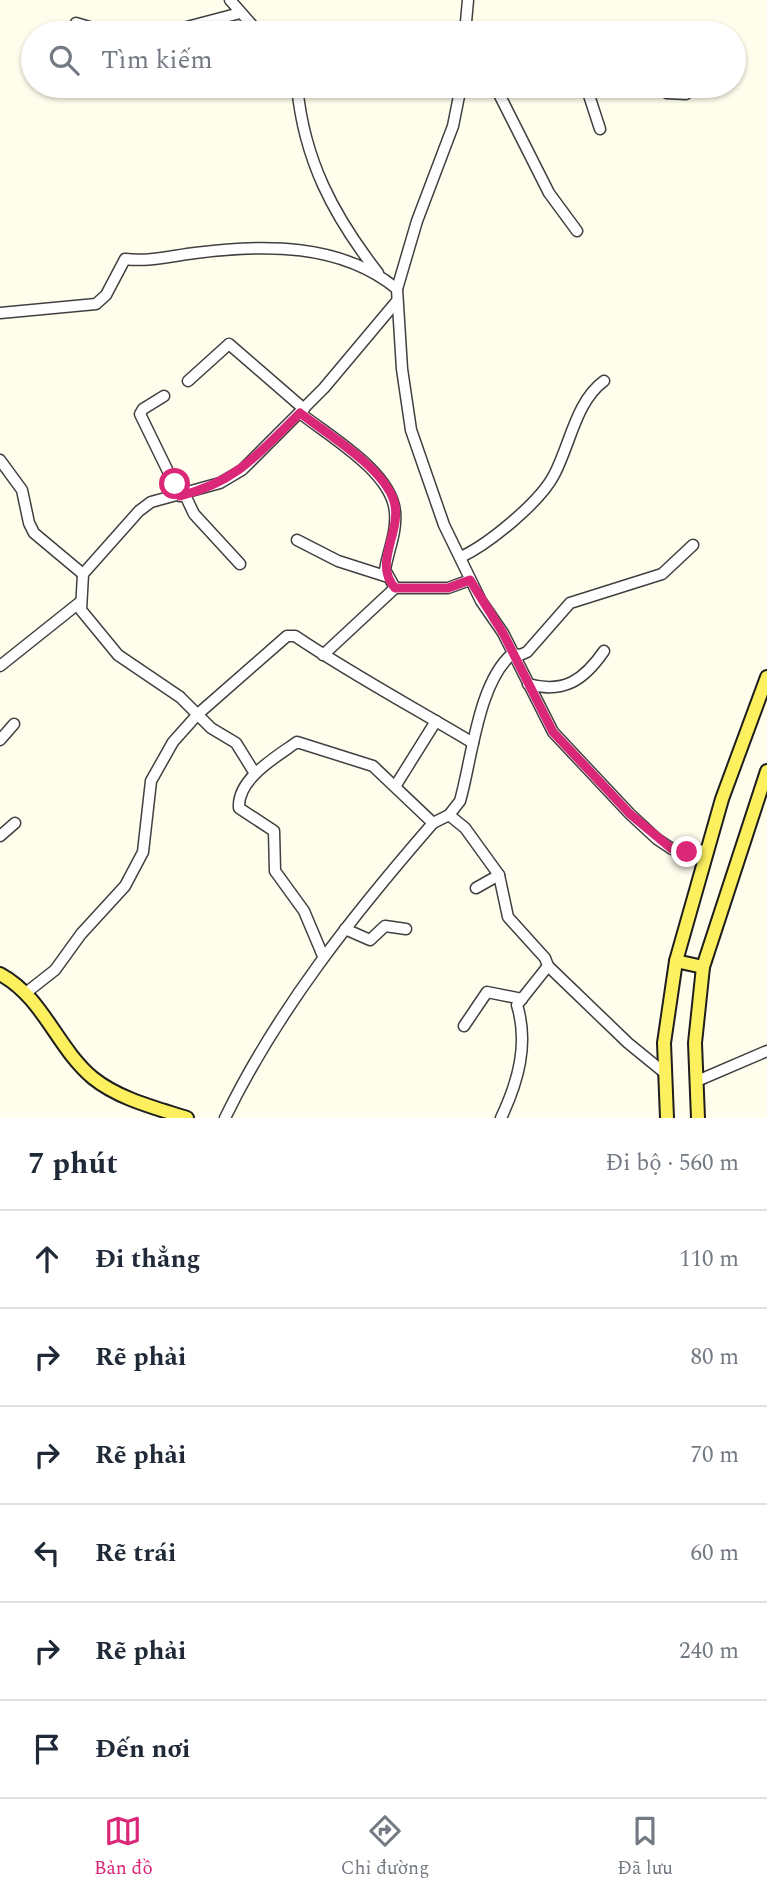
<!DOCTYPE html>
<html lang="vi">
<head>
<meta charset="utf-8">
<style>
	body { margin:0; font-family:Spectral,serif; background:#f2f2f3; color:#1f2937 }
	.stop { position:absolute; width:21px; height:21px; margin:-16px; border:5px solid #db2777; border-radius:50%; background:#fff }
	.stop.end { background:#db2777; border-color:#fff; box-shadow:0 2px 7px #0008 }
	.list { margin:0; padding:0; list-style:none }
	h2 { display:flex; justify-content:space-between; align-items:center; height:91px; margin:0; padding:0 28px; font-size:30px }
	h2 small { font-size:23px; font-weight:400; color:#747a83 }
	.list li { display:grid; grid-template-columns:46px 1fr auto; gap:21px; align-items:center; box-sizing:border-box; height:98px; padding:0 28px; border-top:2px solid #e0e1e3 }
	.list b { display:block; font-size:26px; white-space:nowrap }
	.list em { font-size:23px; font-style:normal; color:#747a83 }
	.icon { flex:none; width:38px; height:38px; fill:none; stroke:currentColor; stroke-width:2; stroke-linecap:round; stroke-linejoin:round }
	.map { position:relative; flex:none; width:767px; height:1118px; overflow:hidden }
	.search { position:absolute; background:#fff; box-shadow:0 2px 5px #0004; left:21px; right:21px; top:21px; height:77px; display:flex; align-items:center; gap:18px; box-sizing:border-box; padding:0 24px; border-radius:38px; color:#747a83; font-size:26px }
	.sheet { height:679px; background:#fff }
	nav { display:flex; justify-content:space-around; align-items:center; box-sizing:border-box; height:98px; border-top:2px solid #e0e1e3; background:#fff; font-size:19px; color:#747a83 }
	nav a { display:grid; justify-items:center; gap:4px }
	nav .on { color:#db2777 }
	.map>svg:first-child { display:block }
</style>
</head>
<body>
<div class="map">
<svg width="767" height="1118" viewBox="0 0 767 1118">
	<rect width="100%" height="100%" fill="#fffeed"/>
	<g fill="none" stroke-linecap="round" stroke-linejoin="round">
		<defs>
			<g id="minor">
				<path d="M 230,0 L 259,33"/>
				<path d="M 76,23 L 109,33"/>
				<path d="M 164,33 L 240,13"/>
				<path d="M 465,33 L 468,0"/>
				<path d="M 297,86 C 304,160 333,215 378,273"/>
				<path d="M 461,86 L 453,126 L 417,221 L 397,289 L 402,369 L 411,430 L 444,525 L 481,601 L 503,633 L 553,732 L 630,814 L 657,839 L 672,849 L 686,852 L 707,850"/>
				<path d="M 495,86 L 549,193 L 577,231"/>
				<path d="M 586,86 L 600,129"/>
				<path d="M 653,86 L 667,93 L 686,94"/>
				<path d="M 0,313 L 96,304 L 106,295 L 125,259 C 149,262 171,256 195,253 C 264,244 341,243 397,289"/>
				<path d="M 188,381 L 229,344 L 304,409"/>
				<path d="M 164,396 L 143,409 L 140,414 L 180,496"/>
				<path d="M 300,413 C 329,436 392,472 395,512 C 397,532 388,551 385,570 L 395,588"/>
				<path d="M 0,460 L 22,490 L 29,523 L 34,533 L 83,574"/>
				<path d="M 185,495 L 194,514 L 240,564"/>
				<path d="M 297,540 L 338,561 L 385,576"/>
				<path d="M 461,557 C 489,544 540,502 554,475 C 570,445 576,401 604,381"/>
				<path d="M 323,655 L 395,588 L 448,588 L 470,580"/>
				<path d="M 0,666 L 79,603"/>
				<path d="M 528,684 C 564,694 584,680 604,651"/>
				<path d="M 0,740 L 14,724"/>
				<path d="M 254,772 L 236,743 L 211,728 L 180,697 L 118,655 L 81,610 L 83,574 L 139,511 L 151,502 L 220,483 L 242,470 L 324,388 L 397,301"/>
				<path d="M 396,785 L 436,721"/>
				<path d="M 449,815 L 465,828 L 499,875 L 508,917 L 545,958 L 548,966 L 628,1043 L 666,1074"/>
				<path d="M 0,836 L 15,823"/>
				<path d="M 476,888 L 499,875"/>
				<path d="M 345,929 L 370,940 L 385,926 L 406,929"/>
				<path d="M 323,956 L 304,911 L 275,871 L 274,831 L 239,808 C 237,779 276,757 297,742 L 373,766 L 433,823"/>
				<path d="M 27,992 L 55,970 L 81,934 L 125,886 L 143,852 L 151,781 L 173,742 L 198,714 L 287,636 L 295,636 C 353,675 413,707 473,743"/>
				<path d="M 464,1026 L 487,992 L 522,999"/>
				<path d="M 697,1081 L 767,1051"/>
				<path d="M 225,1118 C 278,1009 354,914 433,823 L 449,815 L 460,801 C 472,759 478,683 512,654 L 520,655 L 527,652 L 570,603 L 662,574 L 693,545"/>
				<path d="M 501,1118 C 518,1082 529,1044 517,1005 L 548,966"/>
			</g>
			<g id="major">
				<path d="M 676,961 L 703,967"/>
				<path d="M 0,974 C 44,998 56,1047 93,1078 C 119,1099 156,1108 187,1118"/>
				<path d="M 667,1118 L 664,1043 L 676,961 L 722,799 L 767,677"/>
				<path d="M 698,1118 L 695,1043 L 703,967 L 767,771"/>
			</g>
		</defs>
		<use href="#minor" stroke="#404040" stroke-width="13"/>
		<use href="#major" stroke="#1e1e1e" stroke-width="16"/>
		<use href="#minor" stroke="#fff" stroke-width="10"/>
		<use href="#major" stroke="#fcf05f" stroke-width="12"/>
	</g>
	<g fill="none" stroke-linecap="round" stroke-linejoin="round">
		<path stroke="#db2777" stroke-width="9" d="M 175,484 L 180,496 C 238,481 259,453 300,413 C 327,434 383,467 394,501 C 403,531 372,563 395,588 L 448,588 L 470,580 L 503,633 L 553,732 L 630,814 L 672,849 L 687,852"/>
	</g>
</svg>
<div class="stop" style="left:175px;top:484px"></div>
<div class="stop end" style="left:687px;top:852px"></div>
<div class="search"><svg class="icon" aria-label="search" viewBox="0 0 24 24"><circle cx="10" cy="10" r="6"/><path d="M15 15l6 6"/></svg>Tìm kiếm</div>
</div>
<section class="sheet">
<h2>7 phút<small>Đi bộ · 560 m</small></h2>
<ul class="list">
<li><svg class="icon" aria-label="ahead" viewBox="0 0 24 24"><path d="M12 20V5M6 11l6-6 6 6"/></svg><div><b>Đi thẳng</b></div><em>110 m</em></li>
<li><svg class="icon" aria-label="right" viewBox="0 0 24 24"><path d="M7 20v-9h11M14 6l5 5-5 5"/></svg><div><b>Rẽ phải</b></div><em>80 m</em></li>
<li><svg class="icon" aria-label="right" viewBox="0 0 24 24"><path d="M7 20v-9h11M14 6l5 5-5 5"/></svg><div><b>Rẽ phải</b></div><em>70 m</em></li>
<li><svg class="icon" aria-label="left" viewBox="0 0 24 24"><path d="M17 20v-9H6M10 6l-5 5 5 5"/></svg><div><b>Rẽ trái</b></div><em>60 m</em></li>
<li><svg class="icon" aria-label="right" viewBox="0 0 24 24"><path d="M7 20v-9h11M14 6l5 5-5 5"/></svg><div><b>Rẽ phải</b></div><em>240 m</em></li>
<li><svg class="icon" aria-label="arrive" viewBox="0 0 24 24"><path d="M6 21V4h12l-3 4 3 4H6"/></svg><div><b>Đến nơi</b></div></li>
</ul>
</section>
<nav>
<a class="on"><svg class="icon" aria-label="map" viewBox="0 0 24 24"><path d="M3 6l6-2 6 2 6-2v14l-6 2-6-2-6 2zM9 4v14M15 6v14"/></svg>Bản đồ</a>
<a><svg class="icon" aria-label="directions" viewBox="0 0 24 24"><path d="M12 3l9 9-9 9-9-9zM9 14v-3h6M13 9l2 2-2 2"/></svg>Chỉ đường</a>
<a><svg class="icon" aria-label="saved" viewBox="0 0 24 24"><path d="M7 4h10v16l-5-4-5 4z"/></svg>Đã lưu</a>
</nav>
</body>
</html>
